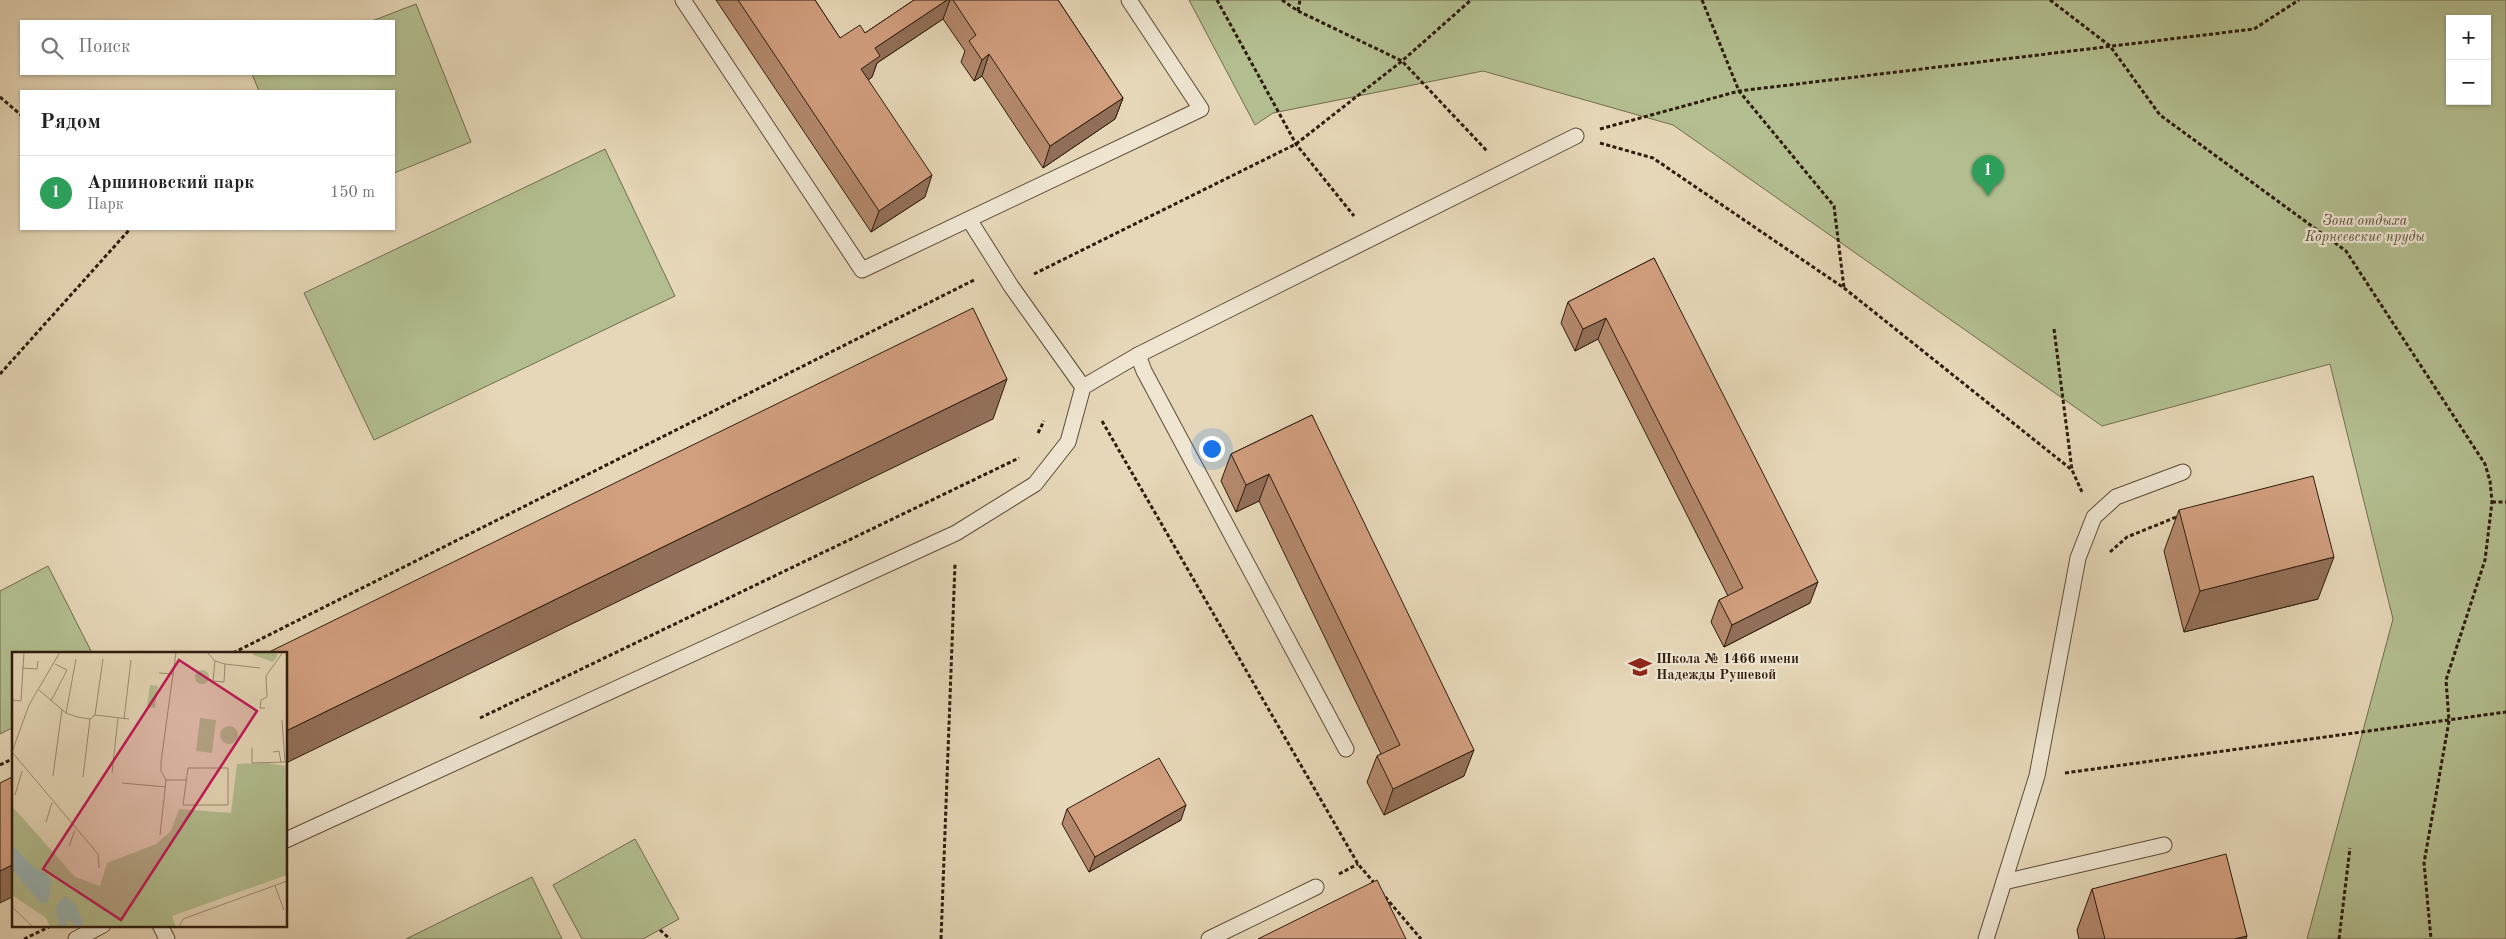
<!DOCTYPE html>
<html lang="ru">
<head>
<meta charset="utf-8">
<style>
	body { margin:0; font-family:"Old Standard TT",serif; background:#f2f2f2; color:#222 }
	.controls { position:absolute; right:15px; top:15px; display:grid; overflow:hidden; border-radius:0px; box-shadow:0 1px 4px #0004 }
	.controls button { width:45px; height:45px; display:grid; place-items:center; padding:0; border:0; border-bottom:1px solid #e0e0e0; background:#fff; color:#222; font:25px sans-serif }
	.you { position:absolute; left:1211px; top:448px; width:18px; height:18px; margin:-12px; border:4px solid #fff; border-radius:50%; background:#1a73e8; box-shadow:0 0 0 8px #1a73e833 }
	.badge { display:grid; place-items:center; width:32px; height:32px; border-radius:50%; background:#8f2418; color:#fff; font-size:16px; font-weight:700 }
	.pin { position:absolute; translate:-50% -41px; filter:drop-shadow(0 1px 2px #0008) }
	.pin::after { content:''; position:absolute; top:26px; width:18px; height:15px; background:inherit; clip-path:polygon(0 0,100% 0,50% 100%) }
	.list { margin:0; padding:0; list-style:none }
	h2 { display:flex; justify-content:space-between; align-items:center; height:65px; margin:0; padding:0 20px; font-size:21px }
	h2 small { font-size:16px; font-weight:400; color:#767676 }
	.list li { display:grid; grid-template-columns:32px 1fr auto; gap:15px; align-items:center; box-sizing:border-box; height:75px; padding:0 20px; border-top:1px solid #e0e0e0 }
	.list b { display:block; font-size:19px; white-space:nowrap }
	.list p { margin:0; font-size:16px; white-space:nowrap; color:#767676 }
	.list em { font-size:16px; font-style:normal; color:#767676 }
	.icon { flex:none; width:28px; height:28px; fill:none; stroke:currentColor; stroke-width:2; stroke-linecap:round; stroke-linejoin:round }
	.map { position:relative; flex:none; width:2506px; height:939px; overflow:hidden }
	.search { position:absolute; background:#fff; box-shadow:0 1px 4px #0004; left:20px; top:20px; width:375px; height:55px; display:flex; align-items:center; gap:12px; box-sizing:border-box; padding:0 18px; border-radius:0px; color:#767676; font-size:19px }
	.panel { position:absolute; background:#fff; box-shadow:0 1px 4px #0004; left:20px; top:90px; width:375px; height:140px; border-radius:0px }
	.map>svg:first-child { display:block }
</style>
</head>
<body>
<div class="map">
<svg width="2506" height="939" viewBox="0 0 2506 939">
	<rect width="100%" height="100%" fill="#e6d7b8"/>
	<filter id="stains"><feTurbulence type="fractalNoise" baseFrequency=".004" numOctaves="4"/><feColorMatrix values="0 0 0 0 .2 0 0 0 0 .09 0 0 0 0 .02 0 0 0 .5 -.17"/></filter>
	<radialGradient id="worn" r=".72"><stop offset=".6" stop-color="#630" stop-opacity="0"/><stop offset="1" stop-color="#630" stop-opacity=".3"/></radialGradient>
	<g fill="#b3be90" stroke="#706d4e" fill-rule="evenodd">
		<path d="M 1189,0 L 2506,0 L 2506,939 L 2307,939 L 2393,619 L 2330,364 L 2102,426 L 1673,125 L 1483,71 L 1273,113 L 1255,125 ZM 2450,19 L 2487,19 L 2487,101 L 2450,101 Z"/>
		<path d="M 416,4 L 471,142 L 394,173 L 394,91 L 259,91 L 252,74 L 394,74 L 394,21 L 372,21 Z"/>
		<path d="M 605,149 L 675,296 L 374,440 L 304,293 Z"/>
		<path d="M 48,566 L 92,653 L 14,653 L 14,727 L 0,734 L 0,591 Z"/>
		<path d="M 635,839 L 679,919 L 643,939 L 582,939 L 553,885 Z"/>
		<path d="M 532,877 L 562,939 L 406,939 Z"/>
	</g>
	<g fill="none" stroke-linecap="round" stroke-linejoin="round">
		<defs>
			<g id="service">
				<path d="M 683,0 L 862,270 L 1201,109 L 1129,0"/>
				<path d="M 970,221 L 1011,286 L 1083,387"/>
				<path d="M 1138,355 L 1144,371 L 1346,749"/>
				<path d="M 286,840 L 956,533 L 1035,484 L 1068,442 L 1083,387 L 1138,355 L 1576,136"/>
				<path d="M 2004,882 L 2164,845"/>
				<path d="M 160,925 L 167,939"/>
				<path d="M 76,939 L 103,925"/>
				<path d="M 1209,939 L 1316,887"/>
				<path d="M 1986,939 L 2037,776 L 2078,558 L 2094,517 L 2116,497 L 2183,472"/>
			</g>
		</defs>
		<use href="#service" stroke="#5c4b37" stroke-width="17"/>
		<g stroke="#2e1c0c" stroke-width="3" stroke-dasharray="4 2.5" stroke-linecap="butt">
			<path d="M 1217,0 L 1296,144 L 1354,216"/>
			<path d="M 1282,0 L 1298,11 L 1402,61 L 1487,151"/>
			<path d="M 1702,0 L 1739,91 L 1834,206 L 1844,288"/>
			<path d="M 2050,0 L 2110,46 L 2160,115 L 2346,251 L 2485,464 L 2490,481 L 2492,502 L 2485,560 L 2446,680 L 2449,721 L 2424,863 L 2431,939"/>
			<path d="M 1298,11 L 1300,0"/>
			<path d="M 0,97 L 21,115"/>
			<path d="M 1600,129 L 1739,91 L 2254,29 L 2299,0"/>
			<path d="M 1600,143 L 1653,158 L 1844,288 L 2072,470 L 2082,492"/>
			<path d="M 1034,274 L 1296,144 L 1402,61 L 1471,0"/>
			<path d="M 2054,329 L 2072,470"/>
			<path d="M 0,374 L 130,229"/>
			<path d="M 1102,421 L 1358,864 L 1376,885"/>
			<path d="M 1038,433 L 1044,421"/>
			<path d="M 2492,502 L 2506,502"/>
			<path d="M 2110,552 L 2127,537 L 2179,516"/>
			<path d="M 233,653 L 976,279"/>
			<path d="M 480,718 L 1019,458"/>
			<path d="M 0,765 L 14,758"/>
			<path d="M 2065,773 L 2506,712"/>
			<path d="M 1339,874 L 1358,864"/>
			<path d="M 1381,892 L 1421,939"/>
			<path d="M 660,930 L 670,939"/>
			<path d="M 24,939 L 53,925"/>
			<path d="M 941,939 L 955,564"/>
			<path d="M 2339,939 L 2350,848"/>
		</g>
		<use href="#service" stroke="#efe5d1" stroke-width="15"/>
	</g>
	<g fill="#b4886c" stroke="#2e1c0c">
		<path d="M 716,0 L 815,0 L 840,38 L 865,33 L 914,0 L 1058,0 L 1123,98 L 1115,119 L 1043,168 L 982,76 L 974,81 L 961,62 L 965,51 L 943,19 L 877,63 L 872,77 L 868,80 L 925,197 L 871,232 Z"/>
		<path d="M 1654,258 L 1810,603 L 1724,647 L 1711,622 L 1719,600 L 1728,596 L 1598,339 L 1575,351 L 1561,323 L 1568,302 Z"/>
		<path d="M 1312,415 L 1464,776 L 1384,815 L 1367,782 L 1377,756 L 1381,754 L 1259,501 L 1236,512 L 1221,481 L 1231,454 Z"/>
		<path d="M 2179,510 L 2318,599 L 2184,632 L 2164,551 Z"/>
		<path d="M 1067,809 L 1181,820 L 1089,872 L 1062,824 Z"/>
		<path d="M 2092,889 L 2246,939 L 2079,939 L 2077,930 Z"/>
	</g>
	<g fill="#926f58" stroke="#2e1c0c">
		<path d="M 947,0 L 950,0 L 943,19 L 877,63 L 872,77 L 853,90 L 861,69 L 875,48 Z"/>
		<path d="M 989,54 L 982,76 L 974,81 L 982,60 Z"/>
		<path d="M 1123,98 L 1115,119 L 1043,168 L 1050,146 Z"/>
		<path d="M 932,175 L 925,197 L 871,232 L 879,211 Z"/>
		<path d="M 1606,318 L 1598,339 L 1575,351 L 1583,329 Z"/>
		<path d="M 1007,379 L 993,419 L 286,763 L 286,731 Z"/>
		<path d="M 1269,474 L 1259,501 L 1236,512 L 1246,485 Z"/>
		<path d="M 2334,557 L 2318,599 L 2184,632 L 2200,591 Z"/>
		<path d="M 1818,582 L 1810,603 L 1724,647 L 1732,625 Z"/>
		<path d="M 1474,750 L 1464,776 L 1384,815 L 1393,789 Z"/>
		<path d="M 1186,805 L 1181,820 L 1089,872 L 1095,857 Z"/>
		<path d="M 14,864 L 14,896 L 0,903 L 0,871 Z"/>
		<path d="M 2247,936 L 2246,939 L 2234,939 Z"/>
	</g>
	<g fill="#d19e7e" stroke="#2e1c0c">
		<path d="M 738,0 L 815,0 L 840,38 L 860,25 L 865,33 L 914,0 L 947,0 L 875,48 L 880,56 L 861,69 L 932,175 L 879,211 Z"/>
		<path d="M 953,0 L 1058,0 L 1123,98 L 1050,146 L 989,54 L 982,60 L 969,41 L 976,35 Z"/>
		<path d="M 1654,258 L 1818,582 L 1732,625 L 1719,600 L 1743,588 L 1606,318 L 1583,329 L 1568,302 Z"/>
		<path d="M 973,308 L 1007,379 L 286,731 L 286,653 L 267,653 Z"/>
		<path d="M 1312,415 L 1474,750 L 1393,789 L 1377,756 L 1400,745 L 1269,474 L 1246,485 L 1231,454 Z"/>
		<path d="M 2313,476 L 2334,557 L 2200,591 L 2179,510 Z"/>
		<path d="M 1159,758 L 1186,805 L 1095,857 L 1067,809 Z"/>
		<path d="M 14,776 L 14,864 L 0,871 L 0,783 Z"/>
		<path d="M 2226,854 L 2247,936 L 2234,939 L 2105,939 L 2092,889 Z"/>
		<path d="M 1377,880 L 1406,939 L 1258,939 Z"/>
	</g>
	<defs>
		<symbol id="school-bare" viewBox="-9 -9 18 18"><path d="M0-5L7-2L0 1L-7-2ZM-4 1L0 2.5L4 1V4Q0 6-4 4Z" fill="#8f2418" stroke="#efe5d1" stroke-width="2.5" paint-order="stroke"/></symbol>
	</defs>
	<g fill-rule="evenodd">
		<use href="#school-bare" x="1624" y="651" width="32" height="32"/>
	</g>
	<g text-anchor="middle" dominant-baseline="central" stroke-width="4.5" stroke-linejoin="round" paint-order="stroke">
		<g font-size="14" font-style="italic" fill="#564d34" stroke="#efe5d1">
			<text x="2365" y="221">Зона отдыха<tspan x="2365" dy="16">Корнеевские пруды</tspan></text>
		</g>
		<g font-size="14" font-weight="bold" fill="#2e1c0c" stroke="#efe5d1" text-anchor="start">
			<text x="1656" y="659">Школа № 1466 имени<tspan x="1656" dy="16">Надежды Рушевой</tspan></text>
		</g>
	</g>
	<g transform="translate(12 652)">
		<rect width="275" height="275" fill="#e6d7b8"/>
		<path d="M 242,0 L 262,0 L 266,3 L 261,10 L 241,3 ZM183 25a7 7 0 1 1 14 0a7 7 0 1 1-14 0ZM 138,33 L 146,34 L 143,56 L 135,55 ZM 188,66 L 204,68 L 200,101 L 184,99 ZM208 83a9 9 0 1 1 18 0a9 9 0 1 1-18 0ZM 255,111 L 275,114 L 275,223 L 160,264 L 164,275 L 38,275 L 34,266 L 0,243 L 0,154 L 63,225 L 88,234 L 95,211 L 144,192 L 159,179 L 167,157 L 219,161 L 225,112 Z" fill="#b3be90"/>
		<path d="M 0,193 L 20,214 L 37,224 L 39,231 L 36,250 L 30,252 L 0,218 ZM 53,244 L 64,253 L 72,275 L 63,275 L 59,269 L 53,268 L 56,275 L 48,275 L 44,260 L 45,253 Z" fill="#9ab7b9"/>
		<path fill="none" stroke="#9c8c73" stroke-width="1" d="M 48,0 L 17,53 L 0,100 L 86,202 L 87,216M 195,0 L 203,9 L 213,12 L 248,16M 203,9 L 201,29 L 212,30 L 213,12M 10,16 L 25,17 L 26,9M 147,21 L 162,22M 27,38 L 54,61 L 65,65 L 78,67 L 83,63 L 117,67M 0,48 L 9,49 L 12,0M 39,49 L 55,18 L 43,12M 253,56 L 248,56 L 249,48 L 255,45 L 254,24 L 271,0M 54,61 L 64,7M 83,63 L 91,7M 112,67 L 119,8M 270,68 L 273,110M 240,96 L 240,111 L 275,110M 261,100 L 267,99 L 269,110M 176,116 L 216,116 L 216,153 L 171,153 ZM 100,121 L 106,66M 41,124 L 50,57M 71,125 L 78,67M 154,128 L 174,128M 110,131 L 154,135M 3,143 L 10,119M 34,170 L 40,151M 148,183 L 154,128 L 149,119 L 149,110 L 164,0M 57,194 L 63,178M 263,234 L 272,258M 0,255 L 21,275M 167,275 L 171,267 L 275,229"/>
		<path fill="#c2185b" fill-opacity="0.15" stroke="#c2185b" stroke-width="2.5" d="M 167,8 L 245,59 L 109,268 L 31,217 Z"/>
		<rect width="275" height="275" fill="none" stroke="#2e1c0c" stroke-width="2.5"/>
	</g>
	<rect width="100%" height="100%" filter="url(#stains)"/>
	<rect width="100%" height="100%" fill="url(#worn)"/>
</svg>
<div class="controls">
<button>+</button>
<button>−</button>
</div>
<div class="you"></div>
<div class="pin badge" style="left:1988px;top:196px;background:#2e9e5b">1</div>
<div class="search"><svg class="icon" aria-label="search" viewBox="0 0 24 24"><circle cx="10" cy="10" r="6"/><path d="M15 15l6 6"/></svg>Поиск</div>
<section class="panel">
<h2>Рядом<small></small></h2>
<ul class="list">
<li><span class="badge" style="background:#2e9e5b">1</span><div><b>Аршиновский парк</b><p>Парк</p></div><em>150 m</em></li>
</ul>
</section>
</div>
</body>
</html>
